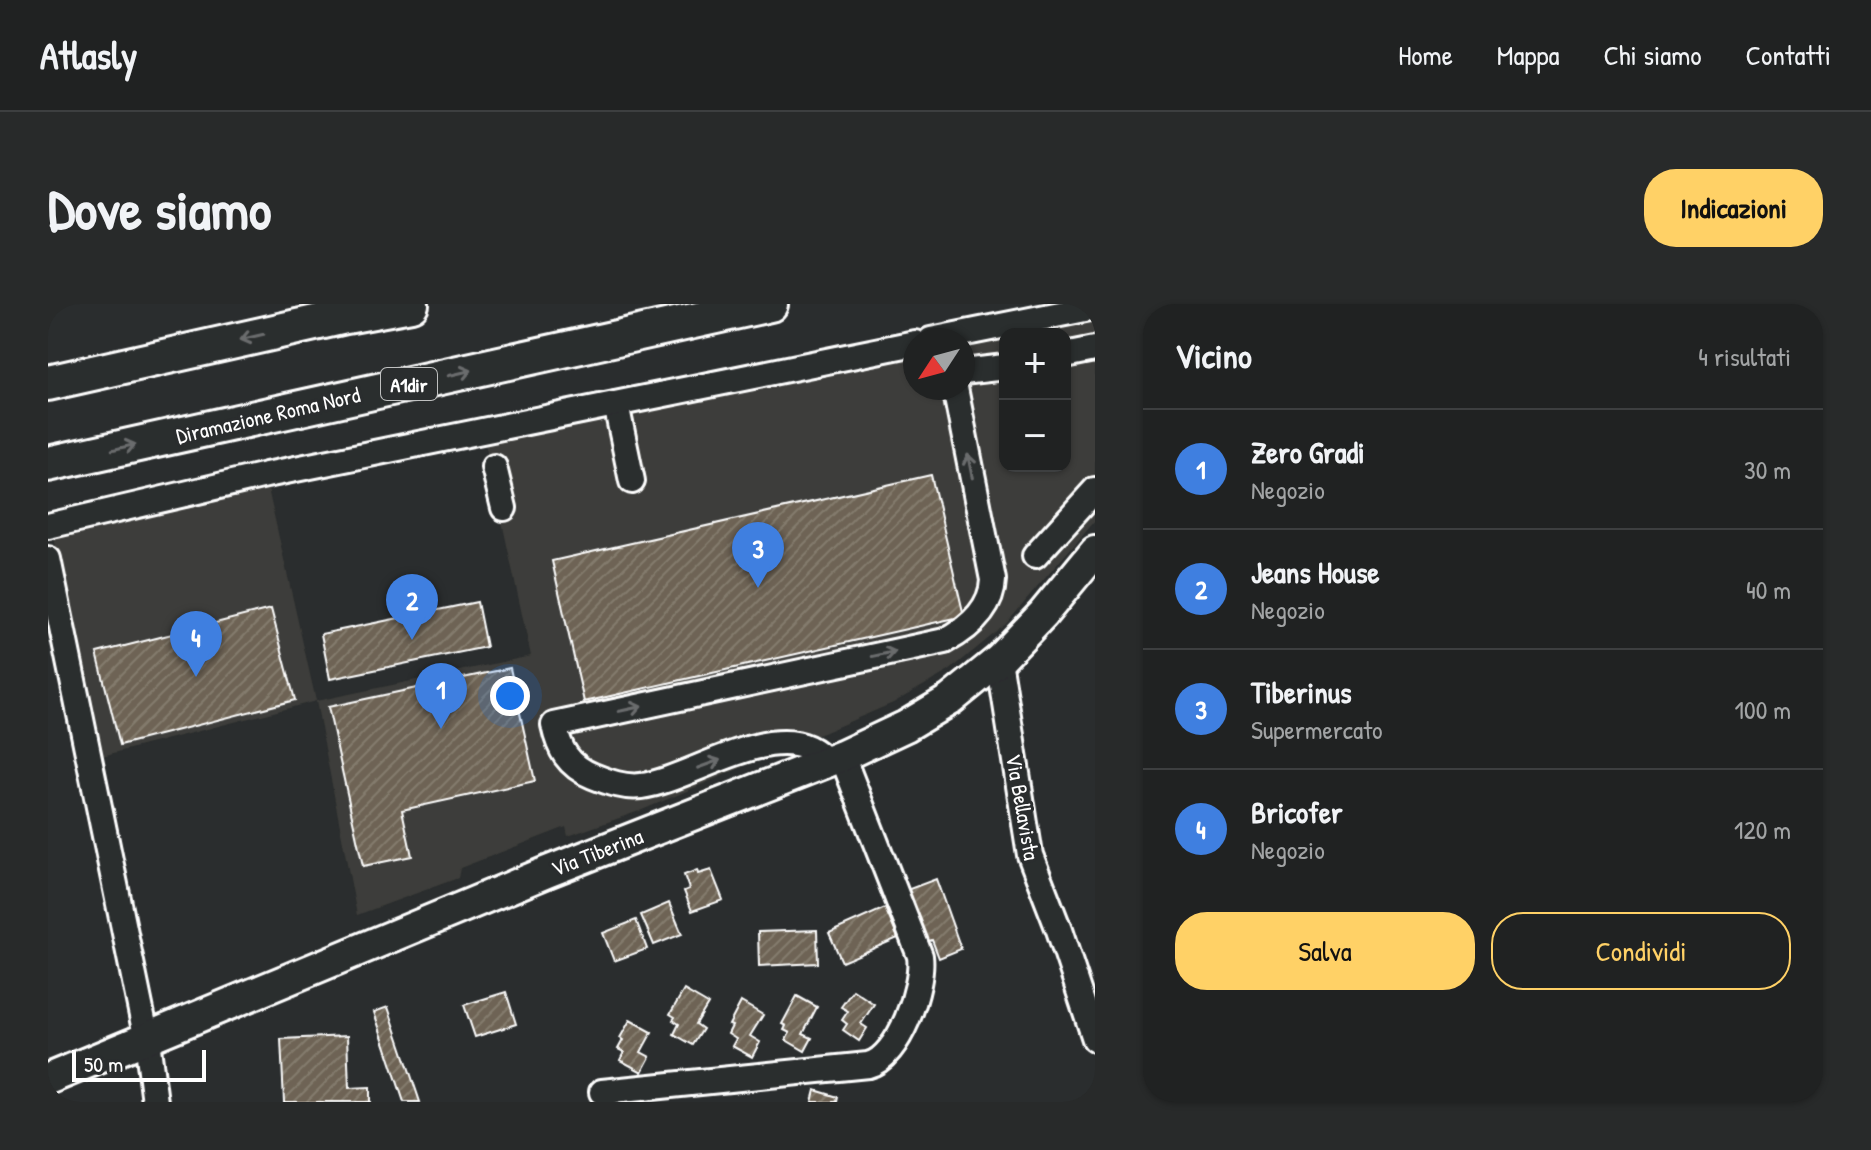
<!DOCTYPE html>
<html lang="it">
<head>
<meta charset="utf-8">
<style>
	body { margin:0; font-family:"Patrick Hand",sans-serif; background:#282a2a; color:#f1f3f6 }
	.controls { position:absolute; right:24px; top:24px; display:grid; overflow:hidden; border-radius:16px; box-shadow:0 2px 6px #0004 }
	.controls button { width:72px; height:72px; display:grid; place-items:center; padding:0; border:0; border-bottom:2px solid #3d3f40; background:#202222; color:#f1f3f6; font:40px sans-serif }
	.compass { position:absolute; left:855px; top:24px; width:72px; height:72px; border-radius:50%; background:#202222; box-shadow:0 2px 6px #0004; rotate:234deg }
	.scale { position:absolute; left:24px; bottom:20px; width:134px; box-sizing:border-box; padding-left:8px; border:4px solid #fff; border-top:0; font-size:22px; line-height:28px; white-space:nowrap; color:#fff; -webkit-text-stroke:6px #2a2d2e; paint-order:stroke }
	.you { position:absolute; left:462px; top:392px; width:28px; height:28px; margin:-20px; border:6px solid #fff; border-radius:50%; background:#1a73e8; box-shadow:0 0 0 12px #1a73e833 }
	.badge { display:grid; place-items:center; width:52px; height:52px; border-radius:50%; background:#ffd166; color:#fff; font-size:26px; font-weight:700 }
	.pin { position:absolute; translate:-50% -66px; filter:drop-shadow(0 2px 4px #0008) }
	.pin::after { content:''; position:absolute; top:42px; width:28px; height:24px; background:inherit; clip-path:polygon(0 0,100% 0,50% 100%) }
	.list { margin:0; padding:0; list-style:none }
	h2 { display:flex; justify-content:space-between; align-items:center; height:104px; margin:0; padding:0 32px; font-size:34px }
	h2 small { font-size:26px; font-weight:400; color:#a2a4a5 }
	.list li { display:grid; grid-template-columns:52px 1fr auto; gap:24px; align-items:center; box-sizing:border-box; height:120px; padding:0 32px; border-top:2px solid #3d3f40 }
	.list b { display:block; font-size:30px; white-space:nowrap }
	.list p { margin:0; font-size:26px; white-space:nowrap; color:#a2a4a5 }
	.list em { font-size:26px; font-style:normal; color:#a2a4a5 }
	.actions { display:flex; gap:16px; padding:24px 32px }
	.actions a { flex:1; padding:18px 0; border:2px solid #ffd166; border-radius:32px; text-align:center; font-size:28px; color:#ffd166 }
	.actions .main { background:#ffd166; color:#111 }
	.map { position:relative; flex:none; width:1047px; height:798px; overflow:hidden; border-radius:32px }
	header { display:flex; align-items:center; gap:48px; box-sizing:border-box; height:112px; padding:0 40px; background:#202222; border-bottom:2px solid #3d3f40 }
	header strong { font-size:38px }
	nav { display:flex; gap:44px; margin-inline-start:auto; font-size:28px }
	.intro { display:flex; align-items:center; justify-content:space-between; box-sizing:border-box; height:192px; padding:0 48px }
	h1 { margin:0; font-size:56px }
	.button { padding:20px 36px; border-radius:32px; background:#ffd166; color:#111; font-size:28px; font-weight:700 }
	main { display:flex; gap:48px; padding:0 48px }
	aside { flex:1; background:#202222; border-radius:32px; box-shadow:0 2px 6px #0004 }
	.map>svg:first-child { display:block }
</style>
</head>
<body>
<header>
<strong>Atlasly</strong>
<nav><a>Home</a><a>Mappa</a><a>Chi siamo</a><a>Contatti</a></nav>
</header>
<div class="intro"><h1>Dove siamo</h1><a class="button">Indicazioni</a></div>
<main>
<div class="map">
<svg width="1047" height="798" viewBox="0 0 1047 798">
	<defs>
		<pattern id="building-hatch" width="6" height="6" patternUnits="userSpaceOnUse" patternTransform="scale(2)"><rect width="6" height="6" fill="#6e6455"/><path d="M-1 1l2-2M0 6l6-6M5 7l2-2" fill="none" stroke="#847b6e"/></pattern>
	</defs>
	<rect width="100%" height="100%" fill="#2a2d2e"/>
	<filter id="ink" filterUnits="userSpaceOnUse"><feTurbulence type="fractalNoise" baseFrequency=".0125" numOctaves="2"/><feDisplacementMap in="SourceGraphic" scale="16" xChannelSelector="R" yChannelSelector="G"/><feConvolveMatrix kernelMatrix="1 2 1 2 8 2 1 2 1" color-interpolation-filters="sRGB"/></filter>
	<g filter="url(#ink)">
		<path fill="#3e3e3a" d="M 1047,13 L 1047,216 L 958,320 L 901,367 L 845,399 L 594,506 L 520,532 L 518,523 L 412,564 L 410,574 L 309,611 L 268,397 L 50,453 L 27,323 L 6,234 L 220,185 L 268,397 L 483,352 L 437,139 L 867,50 L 867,84 L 915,84 L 915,40 L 957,32 L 957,162 L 1017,162 L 1017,30 L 966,30 Z"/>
		<g fill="url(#building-hatch)" stroke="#fff" stroke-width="2">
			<path d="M 883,171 L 916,312 L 536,398 L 504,257 Z"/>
			<path d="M 429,298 L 438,343 L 282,375 L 273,330 Z"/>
			<path d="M 223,305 L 247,396 L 72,441 L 49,349 Z"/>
			<path d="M 462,364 L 487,477 L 354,506 L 364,552 L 315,562 L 280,403 Z"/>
			<path d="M 649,566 L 650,570 L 663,566 L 675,596 L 644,607 L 636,587 L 641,585 L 636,571 Z"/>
			<path d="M 888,575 L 913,645 L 891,654 L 884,636 L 875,639 L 856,587 Z"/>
			<path d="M 621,599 L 634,630 L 606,641 L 593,611 Z"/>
			<path d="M 837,604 L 850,634 L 794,658 L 781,629 Z"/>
			<path d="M 588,616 L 599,645 L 566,657 L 555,629 Z"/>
			<path d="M 769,626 L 770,659 L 711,662 L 710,628 Z"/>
			<path d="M 636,686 L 660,700 L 648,720 L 655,725 L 645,741 L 626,730 L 631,720 L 625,716 L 627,713 L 622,710 Z"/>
			<path d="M 805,686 L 826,700 L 813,720 L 819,724 L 811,737 L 795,726 L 799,720 L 794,716 L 800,707 L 793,703 Z"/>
			<path d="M 458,688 L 468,720 L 427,733 L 416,701 Z"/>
			<path d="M 749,692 L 769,703 L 755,730 L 764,734 L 757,747 L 738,736 L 742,729 L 736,726 L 738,722 L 734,720 Z"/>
			<path d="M 693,698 L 715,711 L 702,732 L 712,738 L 704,753 L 684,742 L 688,735 L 680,730 L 684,722 L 681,721 Z"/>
			<path d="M 340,703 L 372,798 L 356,798 L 326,708 Z"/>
			<path d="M 582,716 L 604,728 L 593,748 L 602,753 L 594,768 L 572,756 L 576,748 L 570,745 L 575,736 L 572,734 Z"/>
			<path d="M 299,732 L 301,784 L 322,783 L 322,798 L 236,798 L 233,735 Z"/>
			<path d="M 767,786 L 790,793 L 789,798 L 764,798 Z"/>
		</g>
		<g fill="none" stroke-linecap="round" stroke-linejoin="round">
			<defs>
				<g id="minor">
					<path d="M 883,36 L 1047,3"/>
					<path d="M 1017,51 L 1047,45"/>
					<path d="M 915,68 L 957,63"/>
					<path d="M 568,100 L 584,177"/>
					<path d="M 446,163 L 456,204"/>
					<path d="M 0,222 L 218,171 L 867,39"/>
					<path d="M 987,252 L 1047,186"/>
					<path d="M 0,255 L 99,736 L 107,798"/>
					<path d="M 951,356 L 982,551 L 1011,626 L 1047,735"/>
					<path d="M 778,458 C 737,406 645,476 593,482 C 576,484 560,478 545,472 C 520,462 511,445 506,421 L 897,337 C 921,324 944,305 945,276 L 907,84"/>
					<path d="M 554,788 L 820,761 C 851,754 876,682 872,652 L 794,452"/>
				</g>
				<path id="major" d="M 0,775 L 499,568 L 794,452 L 858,422 L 903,395 L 951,356 L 995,310 L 1047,247"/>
				<g id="highway">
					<path d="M 0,79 L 298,12 L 363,0"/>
					<path d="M 0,160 L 722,0"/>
				</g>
			</defs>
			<use href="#minor" stroke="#fff" stroke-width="30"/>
			<use href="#major" stroke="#fff" stroke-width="36"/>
			<use href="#highway" stroke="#fff" stroke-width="40"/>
			<use href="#minor" stroke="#2a2d2e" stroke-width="24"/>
			<use href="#major" stroke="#2a2d2e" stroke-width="30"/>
			<use href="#highway" stroke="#2a2d2e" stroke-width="34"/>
		</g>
		<defs><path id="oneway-shaft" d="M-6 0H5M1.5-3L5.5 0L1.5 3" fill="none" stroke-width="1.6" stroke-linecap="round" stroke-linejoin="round" transform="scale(2)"/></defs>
		<g stroke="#6a6c6d">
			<use href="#oneway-shaft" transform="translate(204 33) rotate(167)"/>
			<use href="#oneway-shaft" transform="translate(412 69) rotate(-13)"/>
			<use href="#oneway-shaft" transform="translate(76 143) rotate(-13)"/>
			<use href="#oneway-shaft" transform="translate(922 162) rotate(-101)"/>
			<use href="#oneway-shaft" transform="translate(836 350) rotate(-12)"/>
			<use href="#oneway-shaft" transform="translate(582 405) rotate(-12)"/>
			<use href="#oneway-shaft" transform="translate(661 460) rotate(-20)"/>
		</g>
	</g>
	<g text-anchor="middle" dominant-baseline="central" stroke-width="6" stroke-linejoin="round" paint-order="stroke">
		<rect fill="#2a2d2e" stroke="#bfc0c0" stroke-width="2" x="333" y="64" width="56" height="32" rx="6"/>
		<g font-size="20" font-weight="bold" fill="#fff">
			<text x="361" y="80">A1dir</text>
		</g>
		<g font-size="22" fill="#fff" stroke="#2a2d2e">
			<text transform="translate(220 111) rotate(-13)">Diramazione Roma Nord</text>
			<text transform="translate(975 503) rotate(80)">Via Bellavista</text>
			<text transform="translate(549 548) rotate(-21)">Via Tiberina</text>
		</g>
	</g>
</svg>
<div class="controls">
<button>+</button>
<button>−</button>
</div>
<svg class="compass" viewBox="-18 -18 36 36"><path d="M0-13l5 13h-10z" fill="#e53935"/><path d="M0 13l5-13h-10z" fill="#a2a4a5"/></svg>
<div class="scale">50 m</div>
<div class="you"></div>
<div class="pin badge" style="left:393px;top:425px;background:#3f7fe0">1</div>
<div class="pin badge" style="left:364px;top:336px;background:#3f7fe0">2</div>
<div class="pin badge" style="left:710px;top:284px;background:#3f7fe0">3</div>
<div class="pin badge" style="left:148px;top:373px;background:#3f7fe0">4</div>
</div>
<aside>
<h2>Vicino<small>4 risultati</small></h2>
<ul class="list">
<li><span class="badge" style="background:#3f7fe0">1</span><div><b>Zero Gradi</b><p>Negozio</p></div><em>30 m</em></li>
<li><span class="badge" style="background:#3f7fe0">2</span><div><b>Jeans House</b><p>Negozio</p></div><em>40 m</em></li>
<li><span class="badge" style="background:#3f7fe0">3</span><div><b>Tiberinus</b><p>Supermercato</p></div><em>100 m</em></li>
<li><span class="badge" style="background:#3f7fe0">4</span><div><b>Bricofer</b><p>Negozio</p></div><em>120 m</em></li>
</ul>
<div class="actions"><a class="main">Salva</a><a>Condividi</a></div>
</aside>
</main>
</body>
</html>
